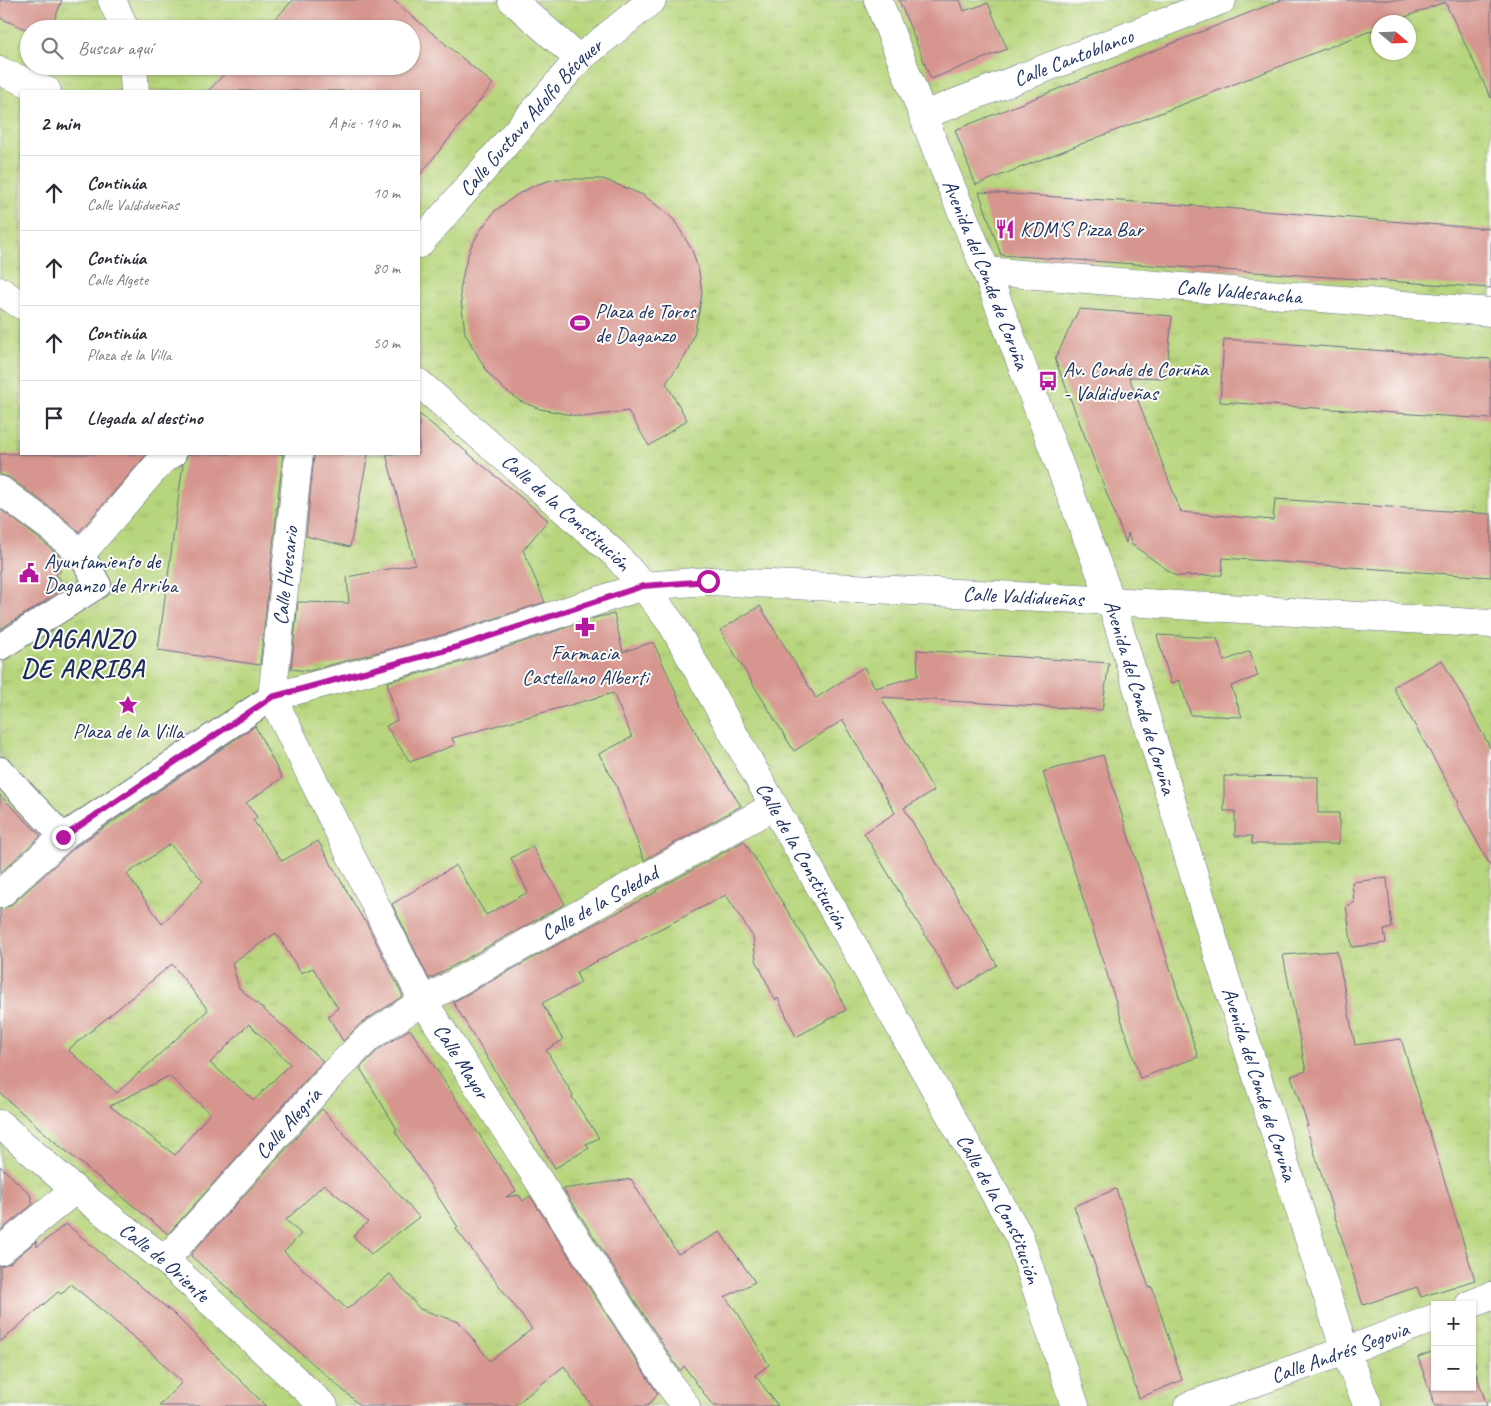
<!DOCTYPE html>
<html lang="es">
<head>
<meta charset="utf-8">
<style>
	body { margin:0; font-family:Caveat,sans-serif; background:#f2f2f3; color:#2b2b33 }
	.controls { position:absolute; right:15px; bottom:15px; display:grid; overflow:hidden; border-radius:0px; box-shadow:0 1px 4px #0004 }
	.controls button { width:45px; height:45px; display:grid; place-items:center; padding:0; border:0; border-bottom:1px solid #e1e1e2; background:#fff; color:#2b2b33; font:25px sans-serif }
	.compass { position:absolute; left:1371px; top:15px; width:45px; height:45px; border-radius:50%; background:#fff; box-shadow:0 1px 4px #0004; rotate:109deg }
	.stop { position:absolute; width:15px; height:15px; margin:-11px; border:4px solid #b5179e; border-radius:50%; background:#fff }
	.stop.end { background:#b5179e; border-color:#fff; box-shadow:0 1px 5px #0008 }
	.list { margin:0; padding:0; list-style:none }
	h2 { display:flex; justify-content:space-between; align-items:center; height:65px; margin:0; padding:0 20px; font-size:21px }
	h2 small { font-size:16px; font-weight:400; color:#7c7c81 }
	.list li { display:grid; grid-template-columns:32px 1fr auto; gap:15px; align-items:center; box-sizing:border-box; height:75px; padding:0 20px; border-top:1px solid #e1e1e2 }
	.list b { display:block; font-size:19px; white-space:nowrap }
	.list p { margin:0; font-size:16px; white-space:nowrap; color:#7c7c81 }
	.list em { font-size:16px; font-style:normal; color:#7c7c81 }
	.icon { flex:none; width:28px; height:28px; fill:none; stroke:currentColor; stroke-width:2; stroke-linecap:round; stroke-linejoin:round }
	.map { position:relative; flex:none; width:1491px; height:1406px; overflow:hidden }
	.search { position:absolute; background:#fff; box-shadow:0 1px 4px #0004; left:20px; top:20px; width:400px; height:55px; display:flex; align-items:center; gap:12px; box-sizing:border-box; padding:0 18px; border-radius:28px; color:#7c7c81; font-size:19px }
	.panel { position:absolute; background:#fff; box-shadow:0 1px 4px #0004; left:20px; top:90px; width:400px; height:365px; border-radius:0px }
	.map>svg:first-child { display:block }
</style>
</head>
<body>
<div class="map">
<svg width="1491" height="1406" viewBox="0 0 1491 1406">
	<defs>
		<pattern id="grass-tufts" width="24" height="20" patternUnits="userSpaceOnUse" patternTransform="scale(1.25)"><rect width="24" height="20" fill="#b7d57b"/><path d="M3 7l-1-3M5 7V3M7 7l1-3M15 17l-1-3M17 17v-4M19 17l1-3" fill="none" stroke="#9db76d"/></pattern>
	</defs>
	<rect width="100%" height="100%" fill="#fdfcf7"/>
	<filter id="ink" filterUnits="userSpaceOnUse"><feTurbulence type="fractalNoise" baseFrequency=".02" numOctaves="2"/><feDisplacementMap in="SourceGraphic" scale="10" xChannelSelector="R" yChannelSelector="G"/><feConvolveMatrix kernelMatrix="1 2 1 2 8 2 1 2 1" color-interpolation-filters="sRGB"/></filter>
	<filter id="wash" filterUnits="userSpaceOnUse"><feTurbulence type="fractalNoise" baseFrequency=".0096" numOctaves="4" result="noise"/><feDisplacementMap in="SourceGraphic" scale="20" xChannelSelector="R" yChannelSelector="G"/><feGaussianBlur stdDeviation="1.12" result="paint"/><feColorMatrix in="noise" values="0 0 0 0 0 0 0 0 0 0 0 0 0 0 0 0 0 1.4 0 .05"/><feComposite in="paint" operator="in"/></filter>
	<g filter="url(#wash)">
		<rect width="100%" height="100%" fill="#f0e4c8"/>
		<path fill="url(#grass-tufts)" stroke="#69826c" fill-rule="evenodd" d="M 0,0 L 1491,0 L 1491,1406 L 0,1406 ZM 1378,22 L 1408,22 L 1408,52 L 1378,52 ZM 29,29 L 411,29 L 411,66 L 29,66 ZM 21,91 L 419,91 L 419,454 L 21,454 ZM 1435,1305 L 1472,1305 L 1472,1387 L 1435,1387 Z"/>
		<g id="blocks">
			<g fill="#d6958e" fill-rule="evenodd">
				<path d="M 0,0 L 62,0 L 51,29 L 25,29 L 0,18 Z"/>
				<path d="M 293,0 L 393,0 L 493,84 L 419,176 L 419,91 L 208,91 L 232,66 L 411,66 L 411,29 L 266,29 Z"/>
				<path d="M 899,0 L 960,0 L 964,11 L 988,3 L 1007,49 L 931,79 Z"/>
				<path d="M 1281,0 L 1491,0 L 1491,98 L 1445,2 L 1392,22 L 1378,22 L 1378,28 L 976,185 L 955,130 Z"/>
				<path d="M 555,179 L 603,179 L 643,195 L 664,211 L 674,220 L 692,250 L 699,272 L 702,293 L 699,312 L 694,334 L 686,355 L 666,383 L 687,420 L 649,446 L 628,411 L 583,417 L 540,409 L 520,401 L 504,389 L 487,372 L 465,333 L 460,291 L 464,269 L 470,249 L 479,232 L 495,211 L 518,194 L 538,184 Z"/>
				<path d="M 979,192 L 1199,206 L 1491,229 L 1491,288 L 1001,255 Z"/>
				<path d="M 1079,309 L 1172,316 L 1166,378 L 1129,377 L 1181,512 L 1273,520 L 1275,499 L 1491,514 L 1491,577 L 1223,558 L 1222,575 L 1176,576 L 1131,544 L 1128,533 L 1126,543 L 1055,359 Z"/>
				<path d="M 1224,339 L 1491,359 L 1491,419 L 1220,402 Z"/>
				<path d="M 419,414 L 463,449 L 548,520 L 523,550 L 545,602 L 453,632 L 308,671 L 291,669 L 298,602 L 349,603 L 347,577 L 415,564 L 386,454 L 419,454 Z"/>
				<path d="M 0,454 L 147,454 L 79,532 L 59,514 L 9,477 L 0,475 Z"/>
				<path d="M 188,454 L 283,454 L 260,665 L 158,650 L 183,464 Z"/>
				<path d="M 314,454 L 368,454 L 350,547 L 306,536 Z"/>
				<path d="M 0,509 L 40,539 L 63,559 L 57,567 L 61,571 L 56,574 L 65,585 L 44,602 L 0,629 Z"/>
				<path d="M 760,606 L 816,698 L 864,667 L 875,688 L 918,676 L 917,650 L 1109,663 L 1102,710 L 881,697 L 934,791 L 904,808 L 997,965 L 958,990 L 864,833 L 895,813 L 843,720 L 794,751 L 720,630 Z"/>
				<path d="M 614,614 L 623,652 L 653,642 L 684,710 L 700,741 L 741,806 L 644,860 L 616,785 L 599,754 L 632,737 L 613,693 L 452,738 L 455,745 L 410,762 L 386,726 L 397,720 L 387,682 L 462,662 L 598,617 Z"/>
				<path d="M 1157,635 L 1217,638 L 1224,661 L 1250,651 L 1258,676 L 1231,686 L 1242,717 L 1191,715 L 1179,680 L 1171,684 Z"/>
				<path d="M 1442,660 L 1491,749 L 1491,867 L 1457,805 L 1459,803 L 1393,687 Z"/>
				<path d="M 255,726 L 282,778 L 246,803 L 257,817 L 253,820 L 282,861 L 318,841 L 364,921 L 365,920 L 403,996 L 360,1024 L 343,1041 L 328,1016 L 338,1008 L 313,968 L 301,973 L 276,933 L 232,963 L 239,988 L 323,1061 L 168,1234 L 55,1142 L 0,1093 L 0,909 L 10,906 L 74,848 ZM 170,844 L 203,881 L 162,924 L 127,874 ZM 172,964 L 208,1010 L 117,1093 L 68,1050 ZM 249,1024 L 290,1064 L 254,1100 L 210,1063 ZM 169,1076 L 210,1113 L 175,1155 L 110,1106 Z"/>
				<path d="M 1103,755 L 1198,1057 L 1140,1078 L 1043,772 Z"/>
				<path d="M 1224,776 L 1318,777 L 1318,813 L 1339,813 L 1339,844 L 1252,844 L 1252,836 L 1235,836 L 1235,811 L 1224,811 Z"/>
				<path d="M 0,795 L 41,836 L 0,873 Z"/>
				<path d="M 744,841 L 833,984 L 846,1010 L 796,1037 L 778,998 L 775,1000 L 756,960 L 753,937 L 726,895 L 576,972 L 581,983 L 542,1003 L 563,1040 L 546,1050 L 573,1095 L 572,1097 L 599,1138 L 586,1144 L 589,1148 L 555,1168 L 453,1002 L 580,932 L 656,892 L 656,890 Z"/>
				<path d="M 532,846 L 565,904 L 429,979 L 392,904 L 456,865 L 486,915 L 528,892 L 511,858 Z"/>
				<path d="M 1387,878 L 1392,928 L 1384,930 L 1386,943 L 1352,947 L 1346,906 L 1354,903 L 1352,882 Z"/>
				<path d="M 1337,951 L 1355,1045 L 1401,1039 L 1475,1280 L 1421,1297 L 1417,1287 L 1363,1305 L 1306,1126 L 1308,1126 L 1291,1076 L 1306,1071 L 1283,955 Z"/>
				<path d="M 410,1029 L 516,1191 L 506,1197 L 519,1195 L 523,1201 L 530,1196 L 658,1394 L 647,1406 L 592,1406 L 564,1366 L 514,1406 L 361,1406 L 191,1256 L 192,1253 L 322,1109 L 419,1217 L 371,1254 L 353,1236 L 368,1222 L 324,1184 L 286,1220 L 301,1234 L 284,1252 L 347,1309 L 390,1274 L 420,1309 L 459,1322 L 490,1361 L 532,1329 L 456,1229 L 458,1227 L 395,1131 L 397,1129 L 360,1068 L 379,1049 Z"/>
				<path d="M 0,1166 L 30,1194 L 33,1204 L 0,1231 Z"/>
				<path d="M 631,1179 L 651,1213 L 678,1254 L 720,1232 L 755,1282 L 725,1297 L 739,1315 L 769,1365 L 755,1375 L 778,1406 L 713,1406 L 684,1366 L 680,1371 L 563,1189 Z"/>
				<path d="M 1116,1189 L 1149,1288 L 1152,1287 L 1182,1380 L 1139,1398 L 1099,1277 L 1074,1206 Z"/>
				<path d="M 66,1224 L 174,1314 L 266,1406 L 159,1406 L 182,1382 L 143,1345 L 71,1284 L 61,1294 L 58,1292 L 0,1342 L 0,1266 L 10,1263 L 36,1241 L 37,1247 Z"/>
				<path d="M 1435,1351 L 1435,1387 L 1472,1387 L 1472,1355 L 1476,1366 L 1474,1367 L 1487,1406 L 1435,1406 L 1418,1357 Z"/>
			</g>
		</g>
	</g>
	<g filter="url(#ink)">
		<use href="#blocks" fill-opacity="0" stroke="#666e83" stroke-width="1"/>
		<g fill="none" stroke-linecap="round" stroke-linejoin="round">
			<defs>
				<g id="pedestrian">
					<path d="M 0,647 L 98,585 L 81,554"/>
					<path d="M 0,770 L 63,837 L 272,697"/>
				</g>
				<g id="minor">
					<path d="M 112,0 L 125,29"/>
					<path d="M 512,0 L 579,59"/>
					<path id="s1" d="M 878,0 L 940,159 L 986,271 L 1111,601 L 1219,958 L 1345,1351 L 1368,1406"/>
					<path d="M 133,66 L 135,91"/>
					<path d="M 0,71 L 47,91"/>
					<path id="s2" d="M 924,115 L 1222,0"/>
					<path id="s3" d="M 419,244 L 579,59 L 652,0"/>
					<path id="s4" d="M 986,271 L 1491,312"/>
					<path d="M 0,291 L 21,305"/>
					<path id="s5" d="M 419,383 L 615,554 L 643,586 L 672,624 L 774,806 L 1019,1236 L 1075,1406"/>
					<path d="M 0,490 L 50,527 L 81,554 L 161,461 L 172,454"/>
					<path id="s6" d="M 272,697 L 457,647 L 643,586 L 708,581 L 1078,599 L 1491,624"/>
					<path id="s7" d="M 272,697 L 423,1001 L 673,1389 L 686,1406"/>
					<path id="s8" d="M 272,697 L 299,454"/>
					<path d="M 0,894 L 63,837"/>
					<path id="s9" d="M 0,1124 L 75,1190 L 165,1260 L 324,1406"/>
					<path d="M 0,1251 L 75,1190"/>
					<path id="s10" d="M 165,1260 L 334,1072 L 369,1037 L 423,1001 L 774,806"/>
					<path d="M 1469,1305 L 1491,1296"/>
					<path id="s11" d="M 1188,1406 L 1345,1351 L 1435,1318"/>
				</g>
			</defs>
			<use href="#pedestrian" stroke="#666e83" stroke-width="28"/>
			<use href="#minor" stroke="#666e83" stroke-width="29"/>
			<use href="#pedestrian" stroke="#fff" stroke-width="26"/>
			<use href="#minor" stroke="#fff" stroke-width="28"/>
		</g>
	</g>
	<g fill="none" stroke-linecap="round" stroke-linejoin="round" filter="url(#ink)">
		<path stroke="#b5179e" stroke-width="6" d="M 63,837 L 272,697 L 457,647 L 643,586 L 708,581"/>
	</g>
	<defs>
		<symbol id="restaurant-bare" viewBox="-9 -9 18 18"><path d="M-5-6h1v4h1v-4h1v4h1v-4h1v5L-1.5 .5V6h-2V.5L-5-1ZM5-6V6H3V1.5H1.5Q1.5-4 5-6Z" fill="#b5179e" stroke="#fdfcf7" stroke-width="2.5" paint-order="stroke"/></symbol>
		<symbol id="stadium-bare" viewBox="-9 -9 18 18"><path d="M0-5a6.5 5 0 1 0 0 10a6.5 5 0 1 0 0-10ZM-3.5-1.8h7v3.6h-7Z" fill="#b5179e" stroke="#fdfcf7" stroke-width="2.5" paint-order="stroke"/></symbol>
		<symbol id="bus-bare" viewBox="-9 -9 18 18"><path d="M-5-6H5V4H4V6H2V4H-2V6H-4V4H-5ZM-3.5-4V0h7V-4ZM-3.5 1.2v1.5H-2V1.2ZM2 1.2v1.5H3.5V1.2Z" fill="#b5179e" stroke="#fdfcf7" stroke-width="2.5" paint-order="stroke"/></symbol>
		<symbol id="civic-bare" viewBox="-9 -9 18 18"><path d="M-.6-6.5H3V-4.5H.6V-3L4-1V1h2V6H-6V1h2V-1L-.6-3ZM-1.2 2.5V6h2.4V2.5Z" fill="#b5179e" stroke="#fdfcf7" stroke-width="2.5" paint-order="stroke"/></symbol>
		<symbol id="pharmacy-bare" viewBox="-9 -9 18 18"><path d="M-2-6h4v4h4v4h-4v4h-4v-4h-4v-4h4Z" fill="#b5179e" stroke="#fdfcf7" stroke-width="2.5" paint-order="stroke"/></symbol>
		<symbol id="sight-bare" viewBox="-9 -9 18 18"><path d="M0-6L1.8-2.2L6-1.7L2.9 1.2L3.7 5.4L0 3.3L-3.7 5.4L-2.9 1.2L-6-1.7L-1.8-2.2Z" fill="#b5179e" stroke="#fdfcf7" stroke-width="2.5" paint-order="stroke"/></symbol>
	</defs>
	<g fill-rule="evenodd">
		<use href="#restaurant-bare" x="991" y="215" width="28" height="28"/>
		<use href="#stadium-bare" x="566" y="309" width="28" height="28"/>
		<use href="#bus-bare" x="1034" y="367" width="28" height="28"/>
		<use href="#civic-bare" x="15" y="559" width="28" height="28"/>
		<use href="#pharmacy-bare" x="571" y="613" width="28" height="28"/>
		<use href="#sight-bare" x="114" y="691" width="28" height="28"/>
	</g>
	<g text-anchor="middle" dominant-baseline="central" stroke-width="4" stroke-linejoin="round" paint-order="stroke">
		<g font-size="21" fill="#1b2f5e" stroke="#fdfcf7">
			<text stroke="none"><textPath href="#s2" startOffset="160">Calle Cantoblanco</textPath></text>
			<text stroke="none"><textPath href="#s3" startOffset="169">Calle Gustavo Adolfo Bécquer</textPath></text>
			<text stroke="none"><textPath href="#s1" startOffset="295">Avenida del Conde de Coruña</textPath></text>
			<text stroke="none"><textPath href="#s4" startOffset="254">Calle Valdesancha</textPath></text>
			<text stroke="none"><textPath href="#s5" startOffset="196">Calle de la Constitución</textPath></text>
			<text stroke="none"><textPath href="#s8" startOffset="122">Calle Huesario</textPath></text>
			<text stroke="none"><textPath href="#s6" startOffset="768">Calle Valdidueñas</textPath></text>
			<text stroke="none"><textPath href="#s1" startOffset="745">Avenida del Conde de Coruña</textPath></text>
			<text stroke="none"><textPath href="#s5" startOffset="616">Calle de la Constitución</textPath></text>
			<text stroke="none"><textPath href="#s10" startOffset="569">Calle de la Soledad</textPath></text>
			<text stroke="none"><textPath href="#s7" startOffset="411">Calle Mayor</textPath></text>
			<text stroke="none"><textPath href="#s1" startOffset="1150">Avenida del Conde de Coruña</textPath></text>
			<text stroke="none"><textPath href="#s10" startOffset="184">Calle Alegría</textPath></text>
			<text stroke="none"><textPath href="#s5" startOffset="1021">Calle de la Constitución</textPath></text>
			<text stroke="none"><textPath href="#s9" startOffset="215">Calle de Oriente</textPath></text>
			<text stroke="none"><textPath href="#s11" startOffset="161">Calle Andrés Segovia</textPath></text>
		</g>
		<g font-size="21" fill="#1b2f5e" stroke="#fdfcf7" text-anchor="start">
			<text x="1020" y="229">KDM'S Pizza Bar</text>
			<text x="595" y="311">Plaza de Toros<tspan x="595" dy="24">de Daganzo</tspan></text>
			<text x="1063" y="369">Av. Conde de Coruña<tspan x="1063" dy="24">- Valdidueñas</tspan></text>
			<text x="44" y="561">Ayuntamiento de<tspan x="44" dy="24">Daganzo de Arriba</tspan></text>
			<text x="585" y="653" text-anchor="middle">Farmacia<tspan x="585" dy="24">Castellano Alberti</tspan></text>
			<text x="128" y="731" text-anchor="middle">Plaza de la Villa</text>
		</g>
		<g font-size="26" font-weight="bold" letter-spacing="1" fill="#1b2f5e" stroke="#fdfcf7">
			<text x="83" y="638">DAGANZO<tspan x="83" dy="30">DE ARRIBA</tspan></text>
		</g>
	</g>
</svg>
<div class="controls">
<button>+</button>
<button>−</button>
</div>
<svg class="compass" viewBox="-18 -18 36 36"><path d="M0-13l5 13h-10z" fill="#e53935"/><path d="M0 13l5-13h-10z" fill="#7c7c81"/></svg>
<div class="stop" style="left:708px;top:581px"></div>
<div class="stop end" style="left:63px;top:837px"></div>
<div class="search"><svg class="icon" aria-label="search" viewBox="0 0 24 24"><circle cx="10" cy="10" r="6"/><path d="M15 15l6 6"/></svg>Buscar aquí</div>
<section class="panel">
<h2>2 min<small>A pie · 140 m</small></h2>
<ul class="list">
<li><svg class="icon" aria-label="ahead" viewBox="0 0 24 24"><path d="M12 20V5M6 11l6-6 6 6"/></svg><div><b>Continúa</b><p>Calle Valdidueñas</p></div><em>10 m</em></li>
<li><svg class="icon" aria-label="ahead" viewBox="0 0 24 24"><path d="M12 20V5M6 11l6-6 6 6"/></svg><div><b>Continúa</b><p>Calle Algete</p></div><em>80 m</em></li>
<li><svg class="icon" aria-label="ahead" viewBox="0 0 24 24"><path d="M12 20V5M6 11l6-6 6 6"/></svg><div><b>Continúa</b><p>Plaza de la Villa</p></div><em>50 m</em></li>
<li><svg class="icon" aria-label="arrive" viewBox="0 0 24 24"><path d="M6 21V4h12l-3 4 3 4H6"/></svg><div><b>Llegada al destino</b></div></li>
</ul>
</section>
</div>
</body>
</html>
